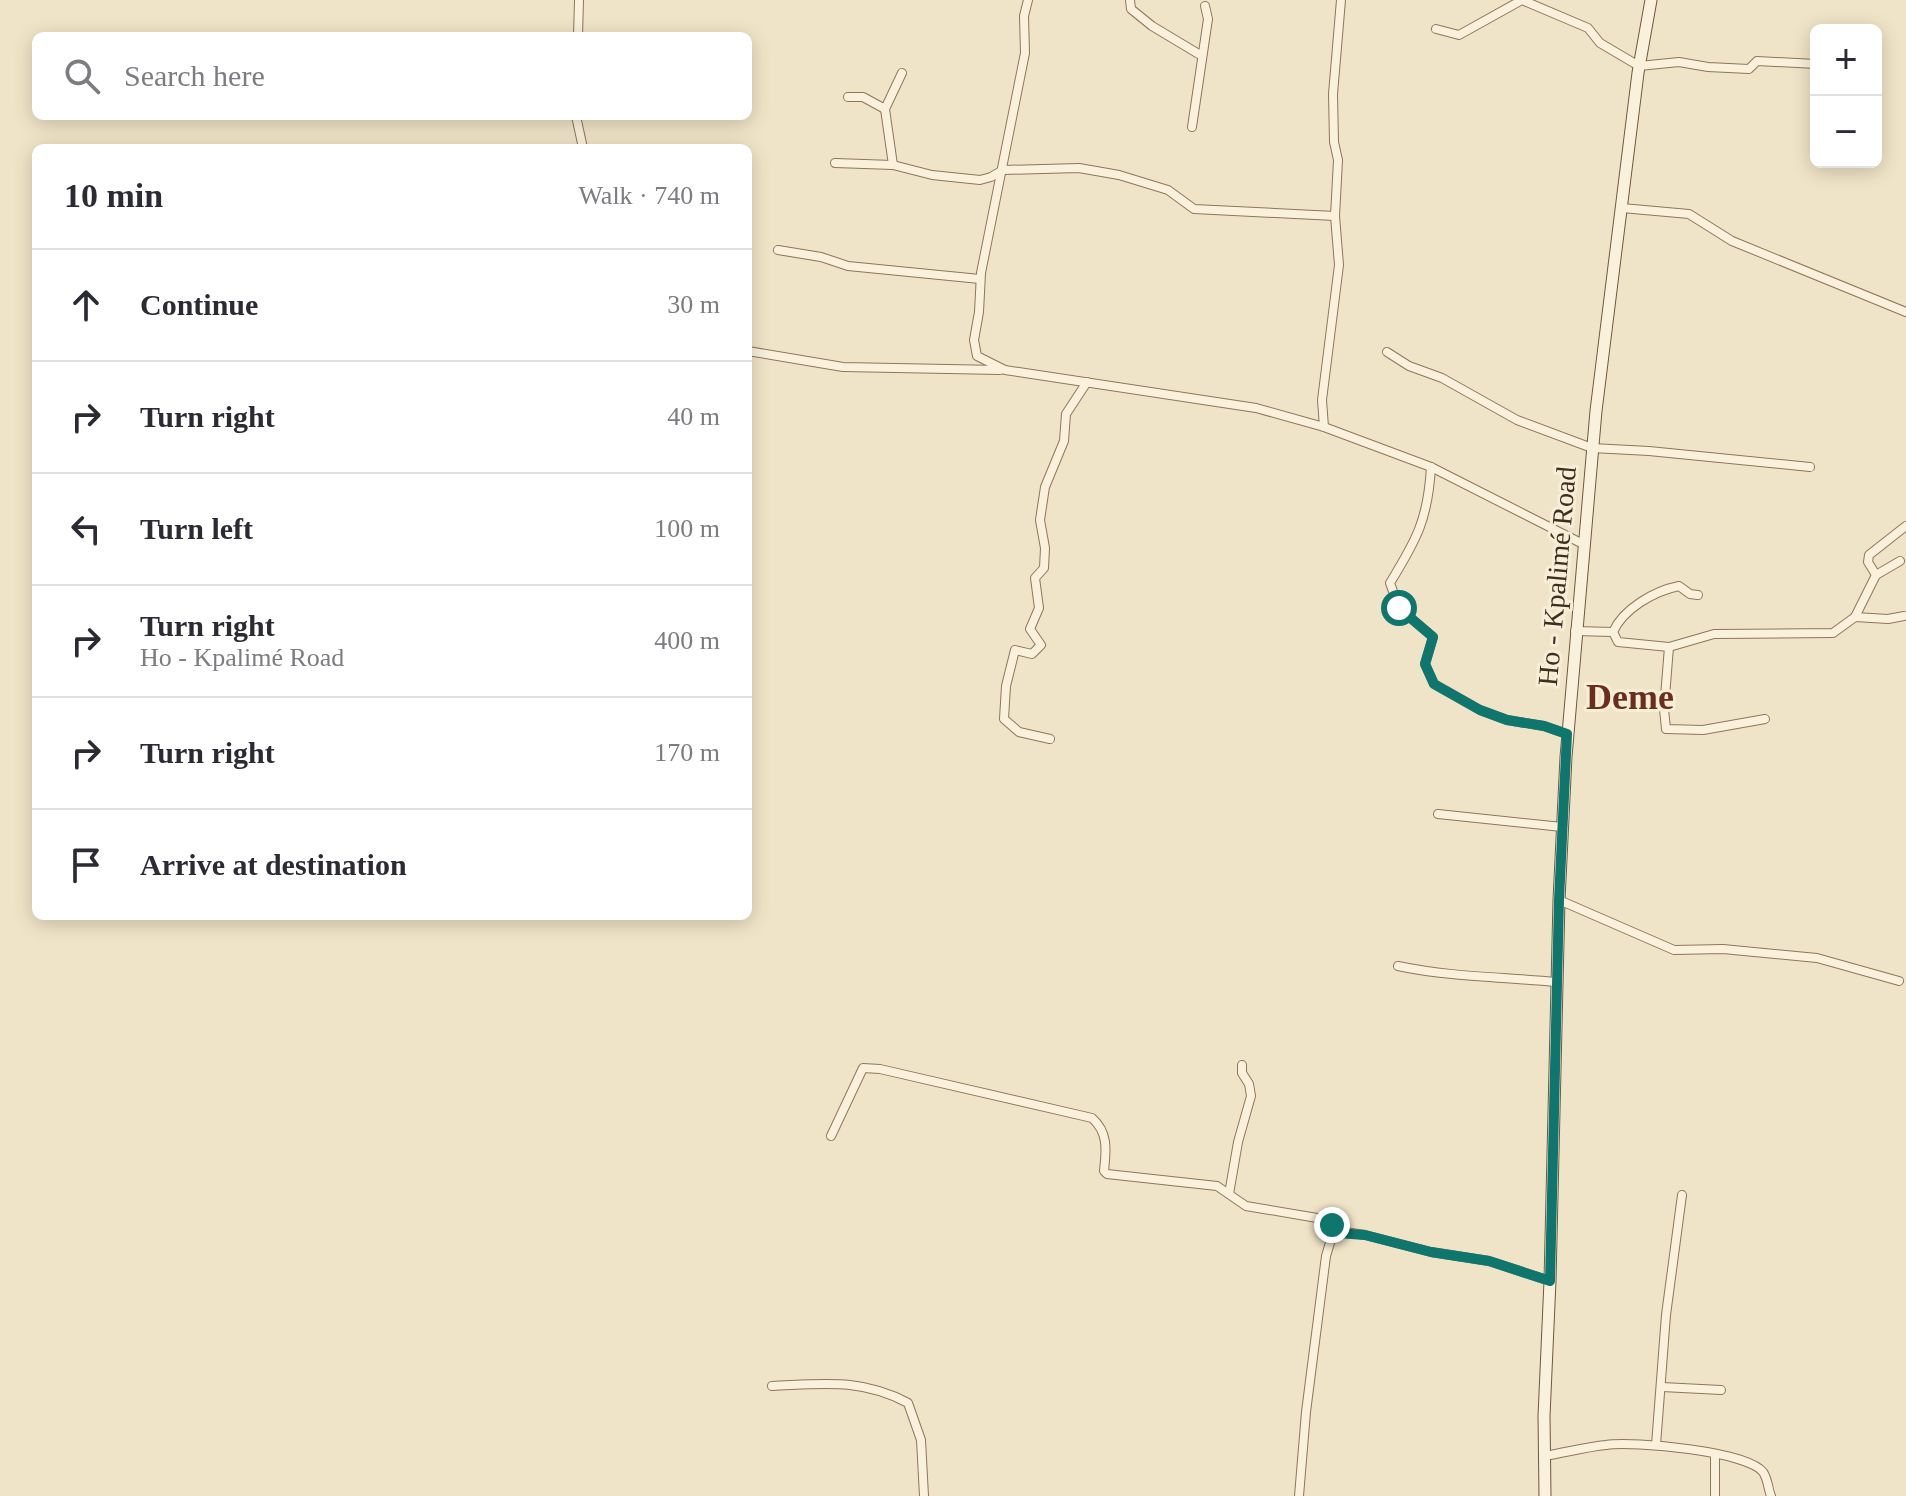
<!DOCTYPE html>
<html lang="en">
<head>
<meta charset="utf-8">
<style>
	body { margin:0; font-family:Georgia,serif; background:#f2f2f3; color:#2b2b33 }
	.controls { position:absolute; right:24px; top:24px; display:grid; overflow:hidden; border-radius:12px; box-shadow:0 4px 20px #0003 }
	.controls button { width:72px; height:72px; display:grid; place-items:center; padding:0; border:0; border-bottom:2px solid #e1e1e2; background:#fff; color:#2b2b33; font:40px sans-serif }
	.stop { position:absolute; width:24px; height:24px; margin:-18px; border:6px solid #0f766e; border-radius:50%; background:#fff }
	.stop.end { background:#0f766e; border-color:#fff; box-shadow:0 2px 8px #0008 }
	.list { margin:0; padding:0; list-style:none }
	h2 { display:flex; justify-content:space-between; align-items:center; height:104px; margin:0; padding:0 32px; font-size:34px }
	h2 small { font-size:26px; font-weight:400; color:#7c7c81 }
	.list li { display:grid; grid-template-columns:52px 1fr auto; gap:24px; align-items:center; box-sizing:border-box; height:112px; padding:0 32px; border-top:2px solid #e1e1e2 }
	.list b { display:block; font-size:30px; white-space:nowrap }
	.list p { margin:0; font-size:26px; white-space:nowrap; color:#7c7c81 }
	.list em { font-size:26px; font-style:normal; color:#7c7c81 }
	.icon { flex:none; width:44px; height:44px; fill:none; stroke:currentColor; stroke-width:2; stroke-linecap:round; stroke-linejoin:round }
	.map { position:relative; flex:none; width:1906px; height:1496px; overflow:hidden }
	.search { position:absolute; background:#fff; box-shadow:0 4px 20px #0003; left:32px; top:32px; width:720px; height:88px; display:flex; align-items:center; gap:20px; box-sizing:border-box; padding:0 28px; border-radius:12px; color:#7c7c81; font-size:30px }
	.panel { position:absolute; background:#fff; box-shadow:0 4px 20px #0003; left:32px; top:144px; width:720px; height:776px; border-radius:12px }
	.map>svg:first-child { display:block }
</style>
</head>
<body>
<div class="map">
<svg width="1906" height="1496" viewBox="0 0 1906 1496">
	<rect width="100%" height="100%" fill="#f0e4c8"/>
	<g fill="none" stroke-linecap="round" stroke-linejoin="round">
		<defs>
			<g id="minor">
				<path d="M 1028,0 L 1024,16 L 1025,53 L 981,273 L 979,312 L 974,340 L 977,356 L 1005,370 L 1256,408 L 1324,427 L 1431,467 L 1583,544"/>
				<path d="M 1130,0 L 1131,9 L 1152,26 L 1202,56"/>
				<path d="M 1436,29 L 1459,35 L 1522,0 L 1588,28 L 1600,43 L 1639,66 L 1679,62 L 1708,67 L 1749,69 L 1757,61 L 1816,64"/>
				<path d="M 578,36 L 579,0"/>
				<path d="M 848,97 L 863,97 L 885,109"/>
				<path d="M 576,116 L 583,148"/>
				<path d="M 1192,127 L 1208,19 L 1205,6"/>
				<path d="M 835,163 L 893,165 L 932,175 L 980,180 L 991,177 L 1003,170 L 1079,168 L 1119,175 L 1168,190 L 1194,209 L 1335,216"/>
				<path d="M 893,165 L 885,109 L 902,73"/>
				<path d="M 1622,208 L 1689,214 L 1732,241 L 1906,312"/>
				<path d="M 778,250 L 821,257 L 848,266 L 980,279"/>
				<path d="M 748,351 L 843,367 L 1000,370"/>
				<path d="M 1387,352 L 1409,366 L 1442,378 L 1517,420 L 1592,448 L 1649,451 L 1810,467"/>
				<path d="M 1324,427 L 1322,400 L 1339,265 L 1335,216 L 1338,160 L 1334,142 L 1333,94 L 1341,0"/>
				<path d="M 1431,467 C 1428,519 1417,539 1390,583 L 1399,608 L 1433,637 L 1425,664 L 1434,684 L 1480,710 L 1507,720 L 1544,726 L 1567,734"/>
				<path d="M 1876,575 L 1868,562 L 1869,555 L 1906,526"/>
				<path d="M 1855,617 L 1876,575 L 1900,561"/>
				<path d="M 1575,631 L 1613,632 L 1618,642 L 1669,647 L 1714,634 L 1833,633 L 1855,617 L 1888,619 L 1904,616"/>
				<path d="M 1613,632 C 1623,609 1654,591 1679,586 L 1690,594 L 1698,595"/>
				<path d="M 1669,647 L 1664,709 L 1666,729 L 1703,730 L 1765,719"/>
				<path d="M 1050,739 L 1019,732 L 1004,719 L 1006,686 L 1015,650 L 1032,654 L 1041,645 L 1030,629 L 1039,608 L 1035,578 L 1044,568 L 1045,548 L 1040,520 L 1045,487 L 1064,441 L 1066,414 L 1087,382"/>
				<path d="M 1438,814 L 1562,827"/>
				<path d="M 1559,900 L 1674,950 L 1723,949 L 1817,958 L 1899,981"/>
				<path d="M 1398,966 C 1450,977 1503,977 1556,982"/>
				<path d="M 831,1136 L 863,1068 L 880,1069 L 1092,1118 C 1109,1133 1106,1151 1104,1171 L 1107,1174 L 1217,1186 L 1246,1206 L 1323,1219 L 1338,1233"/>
				<path d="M 1229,1194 L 1238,1142 L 1251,1096 L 1249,1084 L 1242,1073 L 1242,1065"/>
				<path d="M 772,1386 C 823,1384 861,1378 908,1403 L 921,1440 L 924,1496"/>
				<path d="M 1662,1387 L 1721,1390"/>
				<path d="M 1656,1445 L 1666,1315 L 1682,1195"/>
				<path d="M 1544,1456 C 1564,1453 1585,1447 1606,1445 C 1634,1441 1747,1451 1763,1472 C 1768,1479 1768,1489 1771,1496"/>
				<path d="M 1299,1496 L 1306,1412 L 1326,1256 L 1332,1236 L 1345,1232 L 1365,1235 L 1431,1252 L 1489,1261 L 1550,1281"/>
				<path d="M 1715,1496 L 1715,1454"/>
			</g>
			<path id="secondary" d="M 1545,1496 L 1544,1416 L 1550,1281 L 1559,900 L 1566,757 L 1596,411 L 1638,73 L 1651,0"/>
		</defs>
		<use href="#minor" stroke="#8d765c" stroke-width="10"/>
		<use href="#secondary" stroke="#6f573f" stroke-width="13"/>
		<use href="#minor" stroke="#faf1dc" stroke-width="8"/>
		<use href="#secondary" stroke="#faf1dc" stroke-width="11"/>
	</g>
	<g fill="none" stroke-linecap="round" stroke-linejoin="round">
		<path stroke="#0f766e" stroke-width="10" d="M 1332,1225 L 1338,1233 L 1365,1235 L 1431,1252 L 1489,1261 L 1550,1281 L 1559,900 L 1567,734 L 1544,726 L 1507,720 L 1480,710 L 1434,684 L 1425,664 L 1433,637 L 1399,608"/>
	</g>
	<g text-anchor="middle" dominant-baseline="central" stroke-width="6" stroke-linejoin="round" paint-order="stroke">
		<g font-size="28" fill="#3d2e20" stroke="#f7eed8">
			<text transform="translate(1557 576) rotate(-85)">Ho - Kpalimé Road</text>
		</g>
		<g font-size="36" font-weight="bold" fill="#6b2e1e" stroke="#f7eed8">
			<text x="1630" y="697">Deme</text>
		</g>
	</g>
</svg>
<div class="controls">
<button>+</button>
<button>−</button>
</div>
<div class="stop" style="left:1399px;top:608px"></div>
<div class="stop end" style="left:1332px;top:1225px"></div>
<div class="search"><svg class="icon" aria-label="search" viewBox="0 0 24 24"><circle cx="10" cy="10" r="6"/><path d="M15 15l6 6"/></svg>Search here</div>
<section class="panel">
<h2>10 min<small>Walk · 740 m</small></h2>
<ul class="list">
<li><svg class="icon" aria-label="ahead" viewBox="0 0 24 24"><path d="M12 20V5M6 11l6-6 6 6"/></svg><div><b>Continue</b></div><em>30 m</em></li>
<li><svg class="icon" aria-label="right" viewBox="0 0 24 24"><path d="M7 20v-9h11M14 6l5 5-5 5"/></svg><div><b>Turn right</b></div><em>40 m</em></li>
<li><svg class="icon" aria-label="left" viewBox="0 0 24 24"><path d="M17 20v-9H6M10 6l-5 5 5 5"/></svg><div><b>Turn left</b></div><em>100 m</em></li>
<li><svg class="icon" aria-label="right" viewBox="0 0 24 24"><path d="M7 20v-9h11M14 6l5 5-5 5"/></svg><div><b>Turn right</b><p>Ho - Kpalimé Road</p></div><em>400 m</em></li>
<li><svg class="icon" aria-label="right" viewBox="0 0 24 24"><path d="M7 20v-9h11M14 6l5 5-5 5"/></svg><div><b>Turn right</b></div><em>170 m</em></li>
<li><svg class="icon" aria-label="arrive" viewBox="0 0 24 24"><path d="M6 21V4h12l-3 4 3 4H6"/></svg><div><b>Arrive at destination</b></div></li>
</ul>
</section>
</div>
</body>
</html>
